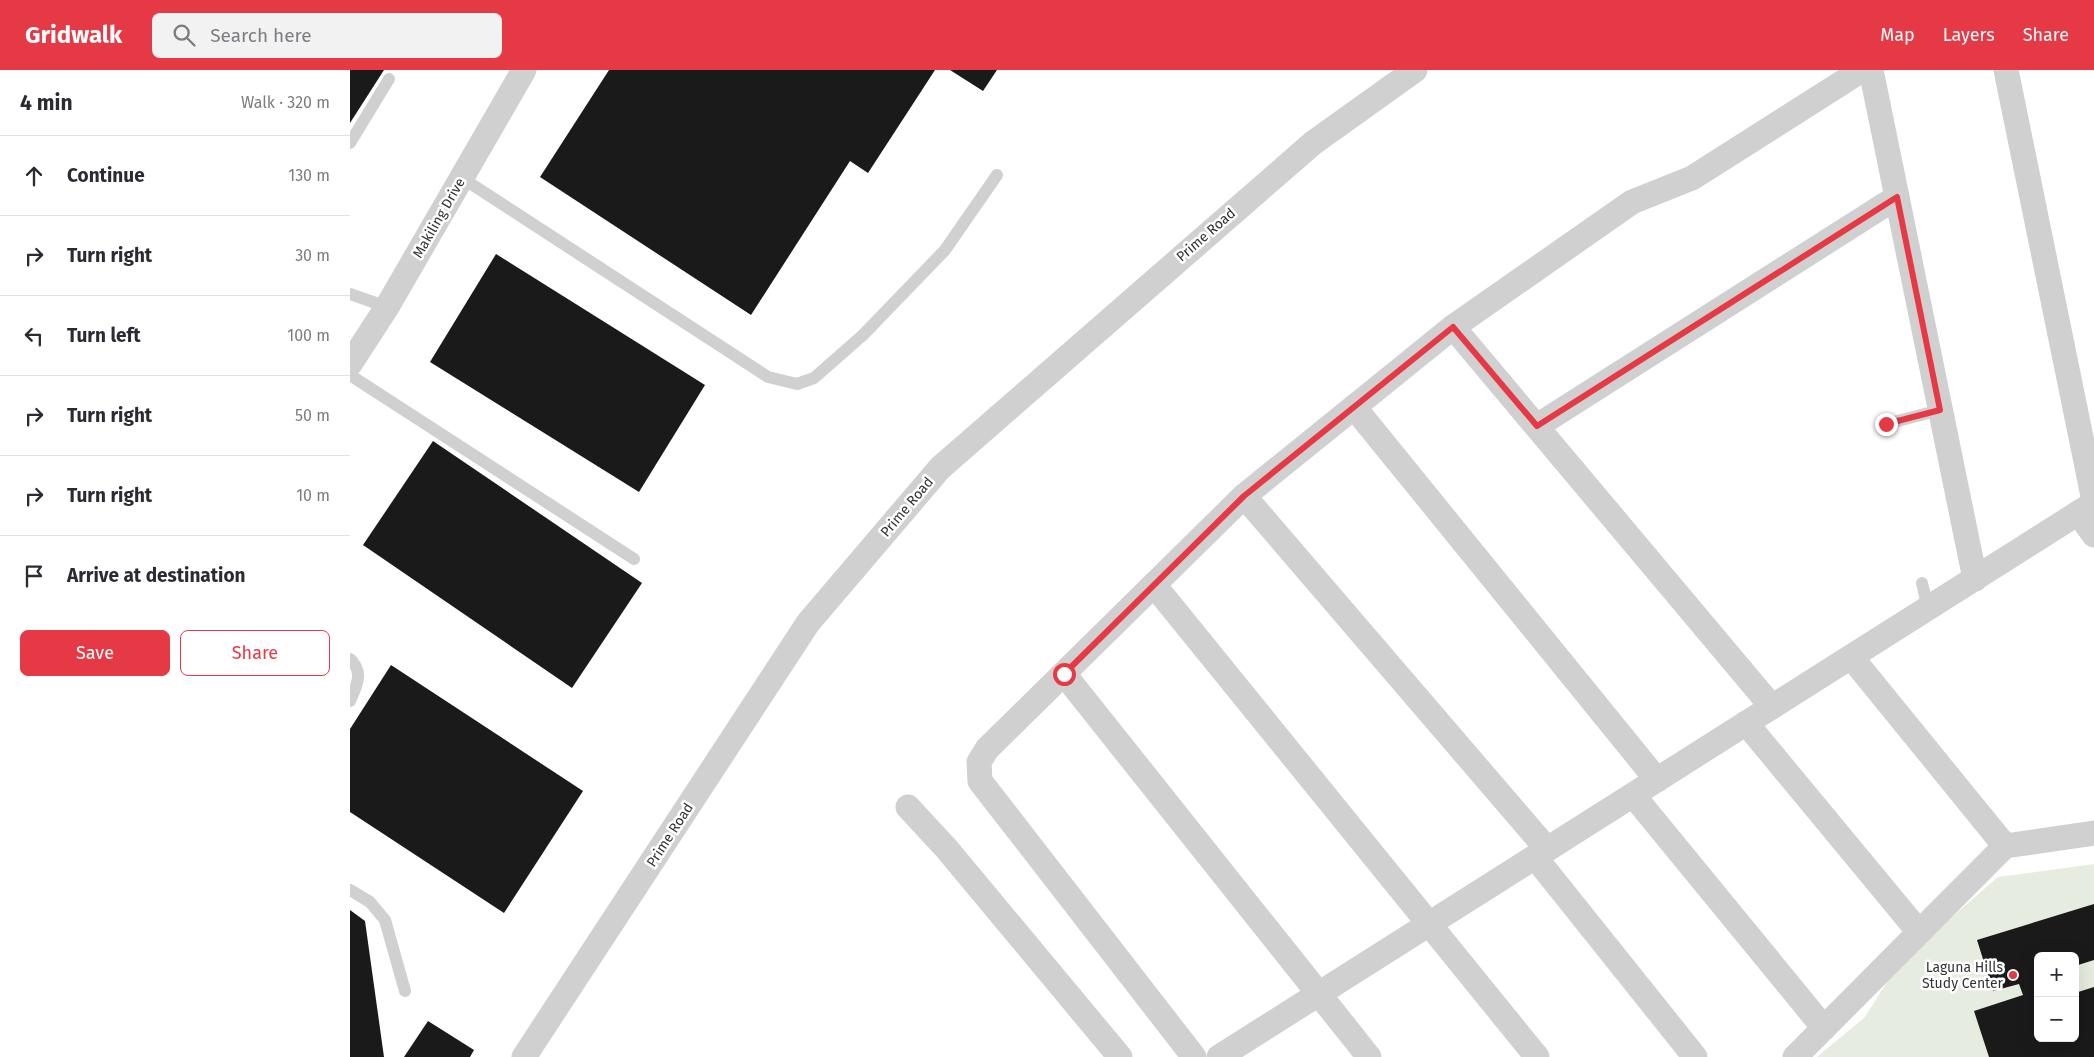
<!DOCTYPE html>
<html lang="en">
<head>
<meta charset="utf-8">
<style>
	body { margin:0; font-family:"Fira Sans",sans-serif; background:#f2f2f3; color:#2b2b33 }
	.controls { position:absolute; right:15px; bottom:15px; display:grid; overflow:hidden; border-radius:8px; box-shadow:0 5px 20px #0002 }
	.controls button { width:45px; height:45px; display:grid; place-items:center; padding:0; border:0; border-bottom:1px solid #e1e1e2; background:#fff; color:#2b2b33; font:25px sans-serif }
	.stop { position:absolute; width:15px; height:15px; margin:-11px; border:4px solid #e63946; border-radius:50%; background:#fff }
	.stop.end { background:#e63946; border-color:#fff; box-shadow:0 1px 5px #0008 }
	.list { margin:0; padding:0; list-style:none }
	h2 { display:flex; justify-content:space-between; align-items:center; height:65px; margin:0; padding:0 20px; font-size:21px }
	h2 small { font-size:16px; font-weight:400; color:#7c7c81 }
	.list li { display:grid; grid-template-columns:32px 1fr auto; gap:15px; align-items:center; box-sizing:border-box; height:80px; padding:0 20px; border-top:1px solid #e1e1e2 }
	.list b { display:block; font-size:19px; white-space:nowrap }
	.list em { font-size:16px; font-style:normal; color:#7c7c81 }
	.actions { display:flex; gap:10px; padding:15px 20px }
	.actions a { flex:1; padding:11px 0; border:1px solid #e63946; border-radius:8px; text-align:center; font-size:18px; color:#e63946 }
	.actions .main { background:#e63946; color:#fff }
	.icon { flex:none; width:28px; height:28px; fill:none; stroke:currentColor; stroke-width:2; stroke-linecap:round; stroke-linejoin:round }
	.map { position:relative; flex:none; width:1744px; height:987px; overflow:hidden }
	header { display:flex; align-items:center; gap:30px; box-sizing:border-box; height:70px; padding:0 25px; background:#e63946; color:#fff }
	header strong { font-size:24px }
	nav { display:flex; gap:28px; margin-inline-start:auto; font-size:18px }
	.search { width:350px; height:45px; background:#f2f2f3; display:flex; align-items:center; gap:12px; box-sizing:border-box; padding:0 18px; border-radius:8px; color:#7c7c81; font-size:19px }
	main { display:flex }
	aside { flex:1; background:#fff }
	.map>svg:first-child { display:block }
</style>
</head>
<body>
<header>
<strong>Gridwalk</strong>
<div class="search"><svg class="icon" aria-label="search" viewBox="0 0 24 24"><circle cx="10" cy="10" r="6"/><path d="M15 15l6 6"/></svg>Search here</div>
<nav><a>Map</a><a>Layers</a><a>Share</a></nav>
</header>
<main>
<aside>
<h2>4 min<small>Walk · 320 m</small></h2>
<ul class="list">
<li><svg class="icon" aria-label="ahead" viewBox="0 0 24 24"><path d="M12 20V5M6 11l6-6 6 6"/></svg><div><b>Continue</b></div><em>130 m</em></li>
<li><svg class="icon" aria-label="right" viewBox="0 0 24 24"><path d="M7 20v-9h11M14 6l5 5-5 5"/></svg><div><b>Turn right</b></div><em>30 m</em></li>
<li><svg class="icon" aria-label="left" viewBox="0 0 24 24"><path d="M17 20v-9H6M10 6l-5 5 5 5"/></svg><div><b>Turn left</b></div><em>100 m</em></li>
<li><svg class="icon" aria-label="right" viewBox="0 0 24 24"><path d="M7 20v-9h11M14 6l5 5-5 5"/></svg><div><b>Turn right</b></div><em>50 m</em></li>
<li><svg class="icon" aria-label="right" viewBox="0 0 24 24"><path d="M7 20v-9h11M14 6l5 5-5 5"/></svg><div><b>Turn right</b></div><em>10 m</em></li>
<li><svg class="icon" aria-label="arrive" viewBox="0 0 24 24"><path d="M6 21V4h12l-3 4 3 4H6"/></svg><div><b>Arrive at destination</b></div></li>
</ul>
<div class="actions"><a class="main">Save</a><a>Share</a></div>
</aside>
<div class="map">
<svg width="1744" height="987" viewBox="0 0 1744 987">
	<rect width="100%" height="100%" fill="#fff"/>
	<path fill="#e6ecdf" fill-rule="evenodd" d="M 1744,794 L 1744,987 L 1467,987 L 1515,947 L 1549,893 L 1648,807 ZM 1688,886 L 1725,886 L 1725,968 L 1688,968 Z"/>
	<g fill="#1a1a1a">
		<path d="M 0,0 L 34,0 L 0,53 Z"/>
		<path d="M 259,0 L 585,0 L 518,103 L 500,91 L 401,245 L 190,107 Z"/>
		<path d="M 600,0 L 647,0 L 633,21 Z"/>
		<path d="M 146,184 L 355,315 L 289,422 L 80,292 Z"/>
		<path d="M 83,371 L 292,513 L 222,618 L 13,475 Z"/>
		<path d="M 41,595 L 233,721 L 154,843 L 0,742 L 0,659 Z"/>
		<path d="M 1744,834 L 1744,890 L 1725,896 L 1725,886 L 1688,886 L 1688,968 L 1725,968 L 1725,923 L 1744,917 L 1744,987 L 1639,987 L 1624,941 L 1673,925 L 1669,914 L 1643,921 L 1627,870 Z"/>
		<path d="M 0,840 L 15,851 L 34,987 L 0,987 Z"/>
		<path d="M 78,951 L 124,980 L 120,987 L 54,987 Z"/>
	</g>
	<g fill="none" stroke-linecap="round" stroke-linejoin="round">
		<g stroke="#d0d0d0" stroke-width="12">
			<path d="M 0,73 L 39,9"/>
			<path d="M 112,108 L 418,307 L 447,314 L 464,308 L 513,265 L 595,180 L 647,105"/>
			<path d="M 0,224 L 37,237"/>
			<path d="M 0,305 L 284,489"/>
			<path d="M 1536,354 L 1590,340"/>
			<path d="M 1572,513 L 1578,539"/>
			<path d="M 0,589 C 14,602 7,615 0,631"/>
			<path d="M 0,820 L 20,832 L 35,850 L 55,921"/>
		</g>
		<g stroke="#d0d0d0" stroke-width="25">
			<path d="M 1521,0 L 1625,509"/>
			<path d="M 1656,0 L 1744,431"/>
			<path d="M 1103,257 L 1422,637"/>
			<path d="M 0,294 L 37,237 L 174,0"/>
			<path d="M 1004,337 L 1307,710"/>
			<path d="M 1187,356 L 1547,127"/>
			<path d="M 894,426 L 1197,779"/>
			<path d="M 1728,443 L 1744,465"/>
			<path d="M 804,515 L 1187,987"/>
			<path d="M 1502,588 L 1655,776"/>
			<path d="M 714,604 L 1019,987"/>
			<path d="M 1396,653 L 1569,862"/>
			<path d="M 1283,725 L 1474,958"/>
			<path d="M 558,737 L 596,778 L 770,987"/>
			<path d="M 1185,787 L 1345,987"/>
			<path d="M 174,987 L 458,553 L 590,398 L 963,73 L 1065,0"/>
			<path d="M 844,987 L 630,711 L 629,692 L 637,679 L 894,426 L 1103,257 L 1282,132 L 1342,108 L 1512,0"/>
			<path d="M 869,987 L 1744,433"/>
			<path d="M 1445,987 L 1655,776 L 1744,763"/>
		</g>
	</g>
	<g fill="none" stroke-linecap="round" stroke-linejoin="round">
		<path stroke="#e63946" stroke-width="6" d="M 714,604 L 894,426 L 1103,257 L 1187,356 L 1547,127 L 1590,340 L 1536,354"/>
	</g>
	<circle fill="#e63946" stroke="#fff" stroke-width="2" cx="1663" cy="905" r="5"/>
	<g text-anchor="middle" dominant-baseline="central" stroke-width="5" stroke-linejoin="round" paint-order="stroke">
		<g font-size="14" fill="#333" stroke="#fff">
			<text transform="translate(89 148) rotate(-60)">Makiling Drive</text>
			<text transform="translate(856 165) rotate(-41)">Prime Road</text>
			<text transform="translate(557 437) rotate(-50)">Prime Road</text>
			<text transform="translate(320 765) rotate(-57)">Prime Road</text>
		</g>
		<g font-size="14" fill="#333" stroke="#fff" text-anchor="end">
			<text x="1653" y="897">Laguna Hills<tspan x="1653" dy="16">Study Center</tspan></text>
		</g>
	</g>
</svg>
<div class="controls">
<button>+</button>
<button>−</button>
</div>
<div class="stop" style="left:714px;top:604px"></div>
<div class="stop end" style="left:1536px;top:354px"></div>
</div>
</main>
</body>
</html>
